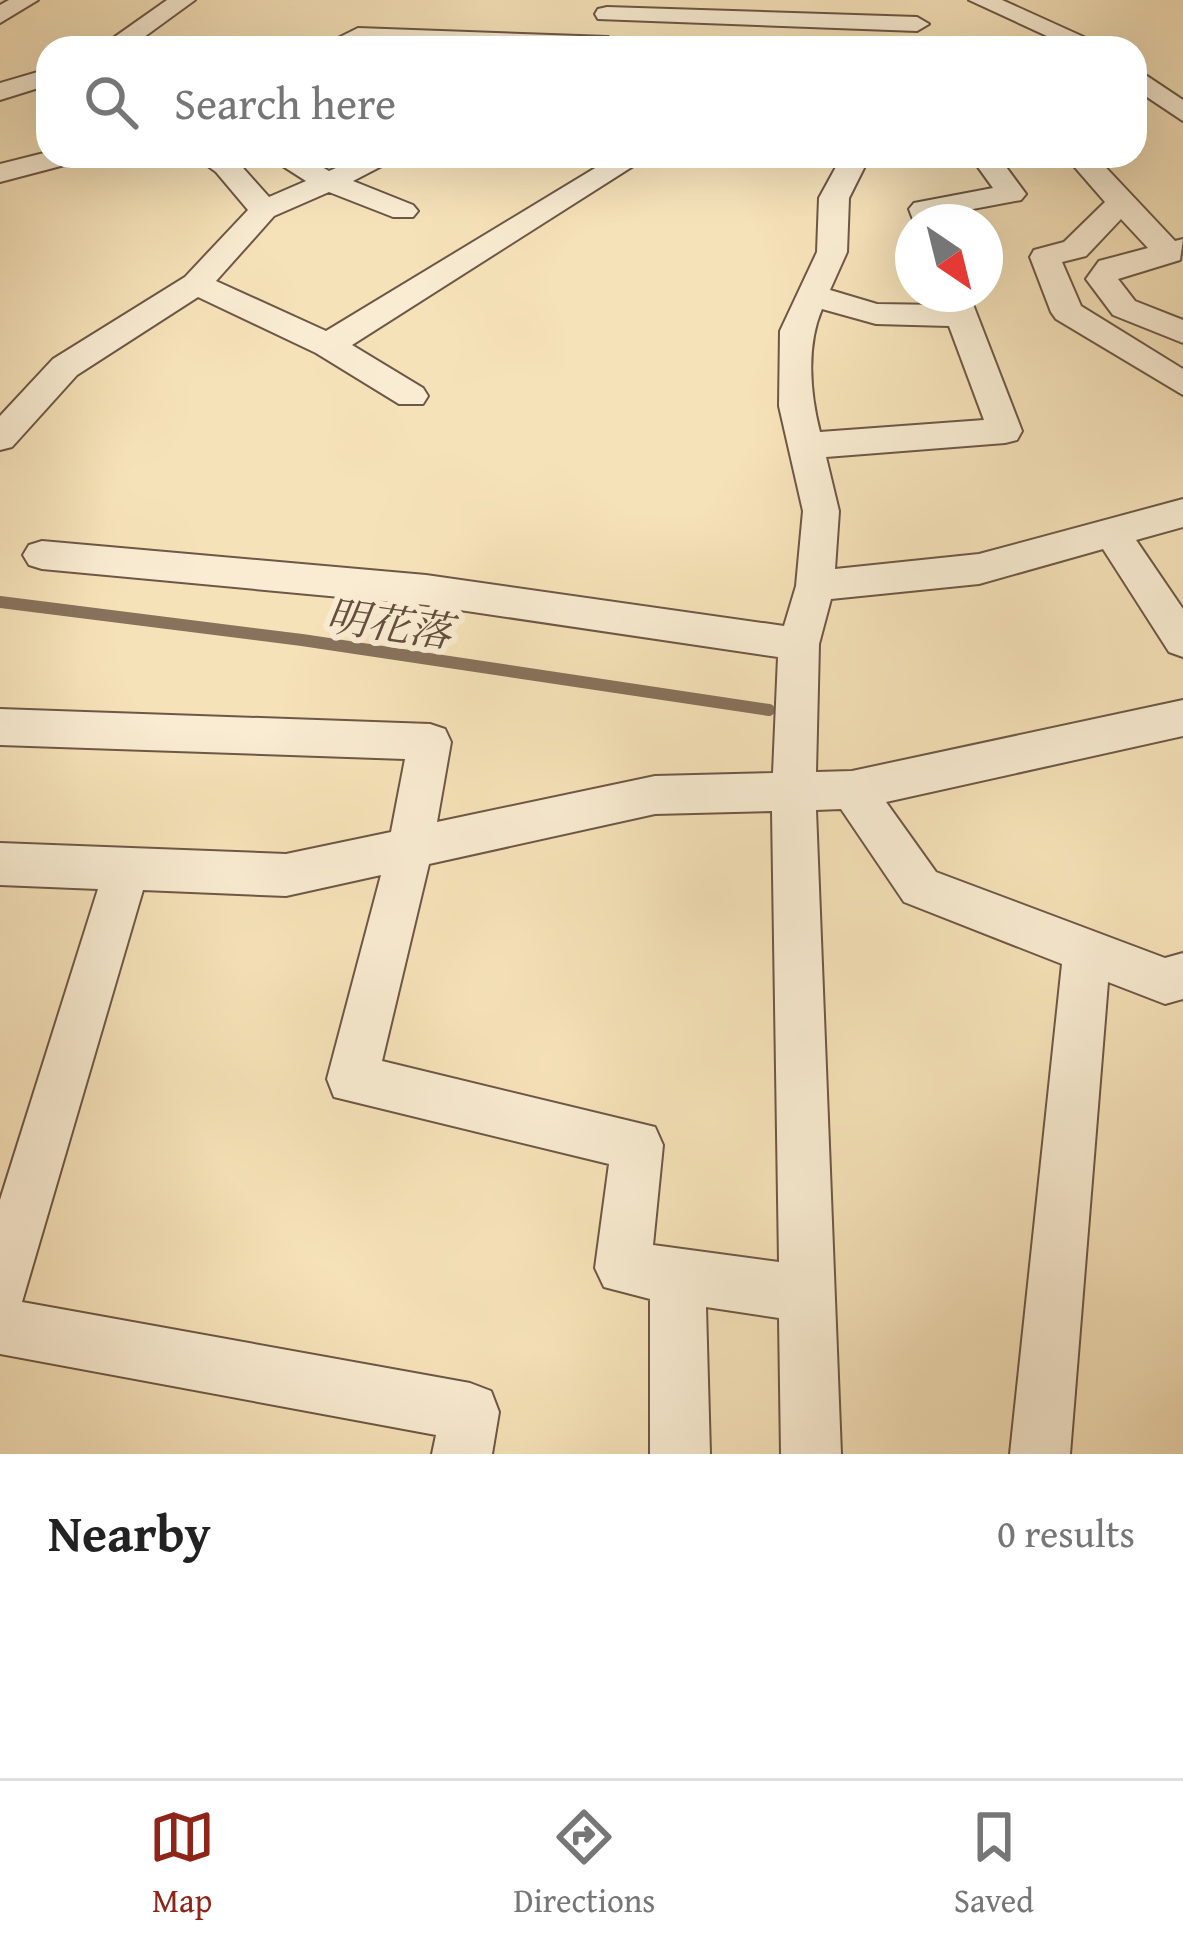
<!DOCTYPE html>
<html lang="en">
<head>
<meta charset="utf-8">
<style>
	body { margin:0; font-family:"Gentium Book Plus","Noto Serif JP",serif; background:#f2f2f2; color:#222 }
	.compass { position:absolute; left:895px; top:204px; width:108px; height:108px; border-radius:50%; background:#fff; box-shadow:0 12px 48px #0002; rotate:145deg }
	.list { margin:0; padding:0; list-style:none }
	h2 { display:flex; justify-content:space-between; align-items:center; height:156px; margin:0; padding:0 48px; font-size:51px }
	h2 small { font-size:39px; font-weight:400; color:#767676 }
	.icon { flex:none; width:66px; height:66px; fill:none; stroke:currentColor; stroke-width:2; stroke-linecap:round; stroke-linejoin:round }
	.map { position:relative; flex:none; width:1183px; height:1454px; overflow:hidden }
	.search { position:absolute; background:#fff; box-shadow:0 12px 48px #0002; left:36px; right:36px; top:36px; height:132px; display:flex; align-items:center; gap:30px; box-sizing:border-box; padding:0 42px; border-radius:36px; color:#767676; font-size:45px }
	.sheet { height:324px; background:#fff }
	nav { display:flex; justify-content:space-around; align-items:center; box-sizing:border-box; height:168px; border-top:3px solid #e0e0e0; background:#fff; font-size:33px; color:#767676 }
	nav a { display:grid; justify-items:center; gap:6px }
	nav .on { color:#8f2418 }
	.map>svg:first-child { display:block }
</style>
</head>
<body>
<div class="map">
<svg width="1183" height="1454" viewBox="0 0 1183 1454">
	<rect width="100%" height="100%" fill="#f6e2b9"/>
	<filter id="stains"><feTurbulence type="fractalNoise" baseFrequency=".00167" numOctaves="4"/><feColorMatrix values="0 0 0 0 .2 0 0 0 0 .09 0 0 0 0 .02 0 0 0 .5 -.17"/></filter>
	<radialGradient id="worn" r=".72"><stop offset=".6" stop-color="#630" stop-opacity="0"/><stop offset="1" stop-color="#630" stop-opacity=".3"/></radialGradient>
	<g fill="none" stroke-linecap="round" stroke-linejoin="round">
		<path stroke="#88725c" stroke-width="12" d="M 0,602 L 302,640 L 769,710"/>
		<defs>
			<g id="minor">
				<path d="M 9,0 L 38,0 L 0,23 L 0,5 Z"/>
				<path d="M 167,0 L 195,0 L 129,48 L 99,48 Z"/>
				<path d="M 969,0 L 1002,0 L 1108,48 L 1073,48 Z"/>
				<path d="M 607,7 L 917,17 L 929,24 L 917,31 L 598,19 L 595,14 L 598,9 Z"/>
				<path d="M 358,28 L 608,37 L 621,45 L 480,48 L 362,44 L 318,48 Z"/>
				<path d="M 1135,68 L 1183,100 L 1183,121 L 1135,89 Z"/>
				<path d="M 48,69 L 48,85 L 0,100 L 0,83 Z"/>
				<path d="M 48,152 L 48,156 L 80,156 L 76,162 L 0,182 L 0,164 Z"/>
				<path d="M 194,156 L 236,160 L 269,197 L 306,181 L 267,156 L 302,156 L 329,171 L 363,156 L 401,156 L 353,181 L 413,205 L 418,211 L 413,217 L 393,217 L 329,192 L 274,216 L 216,281 L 326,331 L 615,156 L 649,156 L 352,345 L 423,388 L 428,396 L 423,404 L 399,404 L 316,353 L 198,297 L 77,375 L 12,447 L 0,450 L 0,416 L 53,359 L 185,277 L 248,210 L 216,172 Z"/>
				<path d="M 842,156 L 870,156 L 849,198 L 847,252 L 830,290 L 877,304 L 941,305 L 937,294 L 969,294 L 1022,431 L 1017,440 L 1005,443 L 826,457 L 839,511 L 835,569 L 979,554 L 1183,499 L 1183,527 L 1136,540 L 1183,609 L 1183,657 L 1169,652 L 1103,549 L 979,584 L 831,599 L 819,644 L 816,772 L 852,771 L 1183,700 L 1183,736 L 886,802 L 936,872 L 1165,958 L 1183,953 L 1183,999 L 1165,1004 L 1108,982 L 1070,1454 L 1010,1454 L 1062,964 L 904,902 L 841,809 L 816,810 L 841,1454 L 781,1454 L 779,1318 L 706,1307 L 710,1454 L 650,1454 L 650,1299 L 604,1287 L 595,1268 L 609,1164 L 334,1097 L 327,1079 L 381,875 L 286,896 L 143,890 L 22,1302 L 470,1383 L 491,1391 L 499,1412 L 492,1454 L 432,1454 L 436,1435 L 0,1354 L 0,1200 L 98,889 L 0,885 L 0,843 L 286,854 L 391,832 L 405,759 L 0,745 L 0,709 L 430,724 L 445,729 L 451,742 L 437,822 L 655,776 L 773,773 L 778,657 L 426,605 L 42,569 L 29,565 L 23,555 L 29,545 L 42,541 L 426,575 L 784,626 L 796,586 L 803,511 L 779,406 L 780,331 L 817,252 L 819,198 ZM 822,309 L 876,324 L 949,326 L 984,420 L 820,432 C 810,393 806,346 822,309 ZM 772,811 L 779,1262 L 653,1245 L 663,1145 L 655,1127 L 382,1061 L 429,864 L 655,814 Z"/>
				<path d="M 970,156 L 998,156 L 1026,194 L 1021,200 L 941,215 L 944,222 L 914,222 L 909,209 L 914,203 L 993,188 Z"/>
				<path d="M 1065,156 L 1095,156 L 1175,241 L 1183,239 L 1180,260 L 1118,279 L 1135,301 L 1183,320 L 1183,343 L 1113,315 L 1086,279 L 1099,261 L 1148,248 L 1121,219 L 1086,256 L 1062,262 L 1081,306 L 1183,369 L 1183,395 L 1056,319 L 1051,312 L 1030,257 L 1034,250 L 1064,242 L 1105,202 Z"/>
			</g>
		</defs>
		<use href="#minor" stroke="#6d5746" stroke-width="4"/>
		<use href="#minor" fill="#f9ecd2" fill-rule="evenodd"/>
	</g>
	<g text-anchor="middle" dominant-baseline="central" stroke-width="12" stroke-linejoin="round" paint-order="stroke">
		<g font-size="42" font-style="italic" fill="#634e3e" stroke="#f9ecd2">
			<text transform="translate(389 623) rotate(8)">明花落</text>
		</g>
	</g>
	<rect width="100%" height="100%" filter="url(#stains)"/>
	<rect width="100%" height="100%" fill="url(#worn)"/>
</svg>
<svg class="compass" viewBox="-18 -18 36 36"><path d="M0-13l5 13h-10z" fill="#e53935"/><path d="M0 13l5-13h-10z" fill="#767676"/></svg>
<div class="search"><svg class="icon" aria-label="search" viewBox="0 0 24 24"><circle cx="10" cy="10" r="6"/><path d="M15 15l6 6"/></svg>Search here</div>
</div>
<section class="sheet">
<h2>Nearby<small>0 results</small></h2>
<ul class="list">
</ul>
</section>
<nav>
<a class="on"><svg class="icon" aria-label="map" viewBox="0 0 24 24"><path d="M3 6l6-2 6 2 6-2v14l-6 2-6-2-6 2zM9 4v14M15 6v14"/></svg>Map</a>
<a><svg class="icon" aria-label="directions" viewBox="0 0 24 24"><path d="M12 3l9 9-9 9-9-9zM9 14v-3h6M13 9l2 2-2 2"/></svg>Directions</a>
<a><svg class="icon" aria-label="saved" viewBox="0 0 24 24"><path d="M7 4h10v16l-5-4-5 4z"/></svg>Saved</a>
</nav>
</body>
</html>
